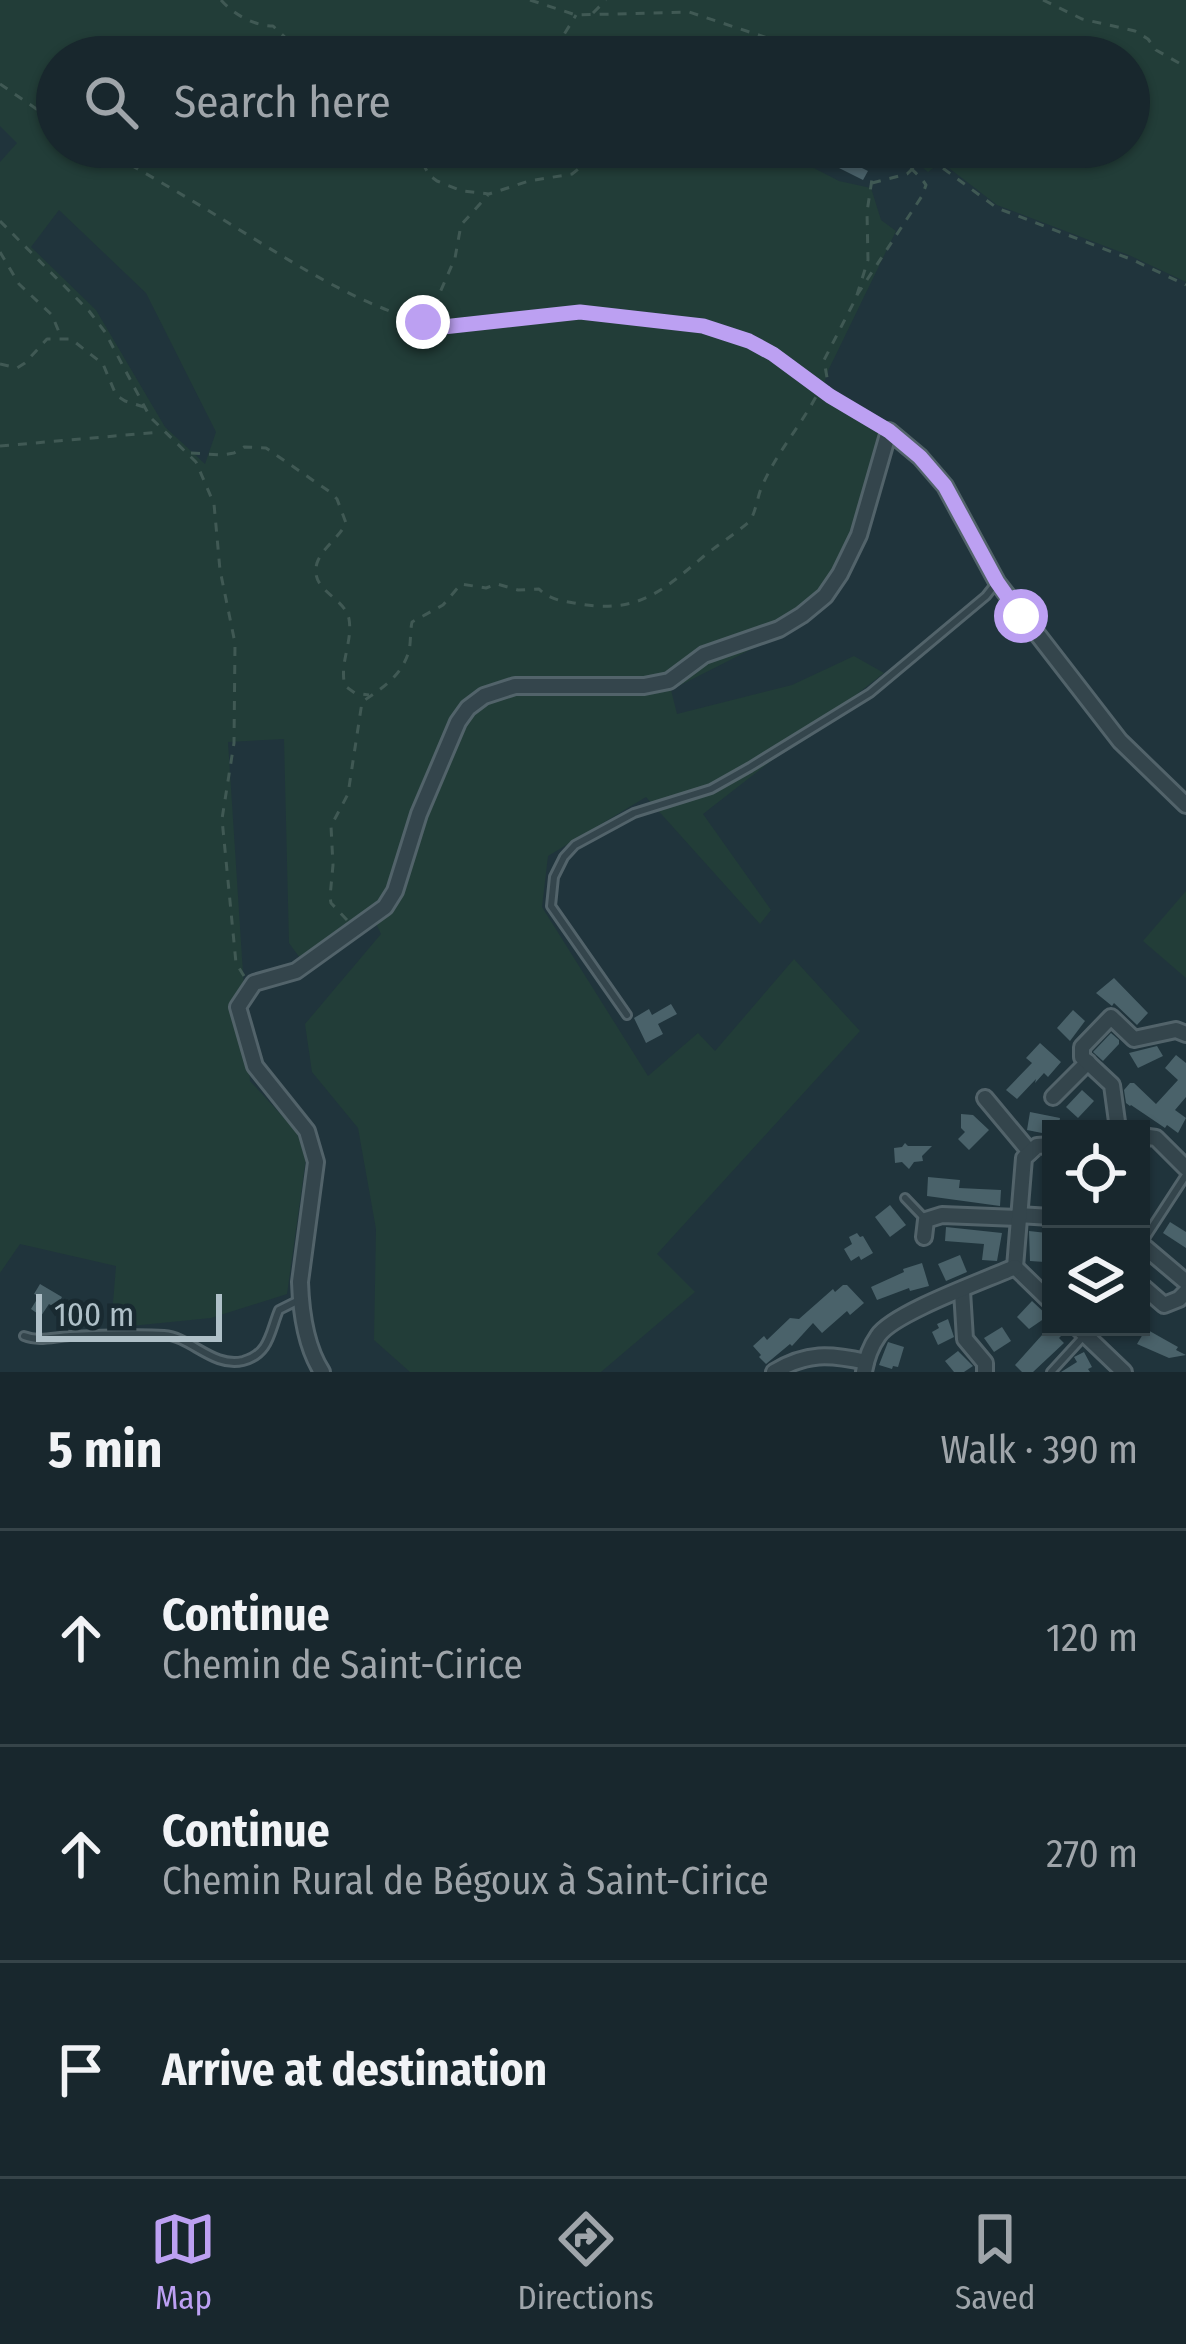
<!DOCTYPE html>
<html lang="en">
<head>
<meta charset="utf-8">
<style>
	body { margin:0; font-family:"Fira Sans Condensed",sans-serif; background:#212f35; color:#f1f3f6 }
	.controls { position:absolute; right:36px; bottom:36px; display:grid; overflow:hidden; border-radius:0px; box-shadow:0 3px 9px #0004 }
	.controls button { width:108px; height:108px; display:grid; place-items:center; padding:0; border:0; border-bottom:3px solid #364449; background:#18272d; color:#f1f3f6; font:60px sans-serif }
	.scale { position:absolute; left:36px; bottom:30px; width:186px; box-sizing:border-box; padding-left:12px; border:6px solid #afc0c8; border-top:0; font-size:33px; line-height:42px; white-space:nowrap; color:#afc0c8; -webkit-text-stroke:9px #192a31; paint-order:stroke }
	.stop { position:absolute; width:36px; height:36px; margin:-27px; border:9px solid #bca0f2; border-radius:50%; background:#fff }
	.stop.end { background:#bca0f2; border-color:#fff; box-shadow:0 3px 12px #0008 }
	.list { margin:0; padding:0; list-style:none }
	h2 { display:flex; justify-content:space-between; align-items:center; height:156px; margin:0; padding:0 48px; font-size:51px }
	h2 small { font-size:39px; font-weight:400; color:#9fa5aa }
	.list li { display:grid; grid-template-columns:78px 1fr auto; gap:36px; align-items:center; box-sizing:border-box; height:216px; padding:0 48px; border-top:3px solid #364449 }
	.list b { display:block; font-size:45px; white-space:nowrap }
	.list p { margin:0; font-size:39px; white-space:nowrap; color:#9fa5aa }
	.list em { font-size:39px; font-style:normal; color:#9fa5aa }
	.icon { flex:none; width:66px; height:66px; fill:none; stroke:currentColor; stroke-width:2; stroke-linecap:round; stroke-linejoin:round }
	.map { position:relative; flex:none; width:1186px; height:1372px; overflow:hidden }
	.search { position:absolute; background:#18272d; box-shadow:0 3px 9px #0004; left:36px; right:36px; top:36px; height:132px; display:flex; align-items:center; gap:30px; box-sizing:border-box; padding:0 42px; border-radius:66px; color:#9fa5aa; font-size:45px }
	.sheet { height:804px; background:#18272d }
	nav { display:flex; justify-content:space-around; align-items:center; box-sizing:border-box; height:168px; border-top:3px solid #364449; background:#18272d; font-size:33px; color:#9fa5aa }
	nav a { display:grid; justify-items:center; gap:6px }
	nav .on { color:#bca0f2 }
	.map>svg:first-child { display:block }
</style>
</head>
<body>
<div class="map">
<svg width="1186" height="1372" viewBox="0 0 1186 1372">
	<rect width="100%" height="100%" fill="#20343c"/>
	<g fill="#223d38" fill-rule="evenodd">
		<path d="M 0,0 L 1186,0 L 1186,282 L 1131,256 L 997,205 L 941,162 L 928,172 L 897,147 L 1129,147 L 1129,57 L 57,57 L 57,147 L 826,147 L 810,166 L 839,181 L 871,188 L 881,220 L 896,231 L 826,375 L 823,396 L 886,432 L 844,561 L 801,624 L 671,690 L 677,714 L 792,685 L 854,656 L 884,673 L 703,814 L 771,910 L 760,924 L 646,797 L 548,856 L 542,907 L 648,1076 L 698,1033 L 715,1051 L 794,959 L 860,1031 L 657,1254 L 695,1292 L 601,1372 L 410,1372 L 374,1340 L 376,1229 L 358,1128 L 312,1072 L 305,1024 L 381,934 L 369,909 L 300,958 L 289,943 L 284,739 L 228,742 L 250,1081 L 296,1131 L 306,1158 L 287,1294 L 211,1318 L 111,1328 L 116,1266 L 20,1244 L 0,1273 L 0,162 L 17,143 L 0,126 ZM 59,210 L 146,293 L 216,432 L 205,464 L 165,427 L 96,310 L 31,247 Z"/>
		<path d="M 1186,891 L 1186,978 L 1143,941 Z"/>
	</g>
	<g fill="#4a626a">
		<path d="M 828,151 L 868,171 L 863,180 L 823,160 Z"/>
		<path d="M 1114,978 L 1148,1013 L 1137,1025 L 1114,1003 L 1112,1006 L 1096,993 Z"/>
		<path d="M 671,1004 L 677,1014 L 658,1024 L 663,1034 L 646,1043 L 634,1018 L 649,1009 L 652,1015 Z"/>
		<path d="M 1073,1010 L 1085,1021 L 1070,1041 L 1057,1028 Z"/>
		<path d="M 1111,1033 L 1119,1040 L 1119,1044 L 1103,1061 L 1093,1052 Z"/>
		<path d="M 1040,1043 L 1061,1062 L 1048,1077 L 1044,1073 L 1035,1083 L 1036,1079 L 1017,1099 L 1006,1090 L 1032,1063 L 1026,1058 Z"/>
		<path d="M 1157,1046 L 1163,1056 L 1138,1068 L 1129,1053 Z"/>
		<path d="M 1176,1055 L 1186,1063 L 1186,1097 L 1175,1110 L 1186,1118 L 1178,1133 L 1167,1125 L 1165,1128 L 1131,1105 L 1130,1106 L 1126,1103 L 1124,1090 L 1130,1083 L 1134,1083 L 1156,1104 L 1178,1080 L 1165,1068 Z"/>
		<path d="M 1082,1090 L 1094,1101 L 1078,1118 L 1066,1107 Z"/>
		<path d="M 1030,1112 L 1060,1118 L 1058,1129 L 1043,1128 L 1042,1133 L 1027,1130 Z"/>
		<path d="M 961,1114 L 973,1115 L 989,1130 L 969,1150 L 958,1139 L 965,1132 L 961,1128 Z"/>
		<path d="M 905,1143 L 908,1146 L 932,1146 L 922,1156 L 923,1161 L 914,1162 L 909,1169 L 902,1162 L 895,1163 L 894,1148 L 902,1147 Z"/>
		<path d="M 928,1177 L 960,1180 L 959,1188 L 1001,1190 L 1000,1206 L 927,1196 Z"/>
		<path d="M 890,1205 L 906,1225 L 890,1237 L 875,1217 Z"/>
		<path d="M 1170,1222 L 1186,1232 L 1186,1248 L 1163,1233 Z"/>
		<path d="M 946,1227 L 1002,1233 L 997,1261 L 982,1260 L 984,1244 L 945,1241 Z"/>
		<path d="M 1029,1231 L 1047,1233 L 1045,1262 L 1030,1261 Z"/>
		<path d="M 857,1233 L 860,1237 L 863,1236 L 873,1253 L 861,1260 L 859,1256 L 851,1261 L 844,1249 L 852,1244 L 849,1237 Z"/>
		<path d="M 960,1255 L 967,1272 L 946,1281 L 938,1264 Z"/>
		<path d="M 922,1263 L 929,1286 L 910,1291 L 909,1288 L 877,1300 L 871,1287 L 904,1272 L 903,1269 Z"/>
		<path d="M 40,1284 L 62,1297 L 56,1308 L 49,1304 L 41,1316 L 31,1309 L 39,1296 L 34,1294 Z"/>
		<path d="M 843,1285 L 847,1285 L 864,1303 L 850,1315 L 847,1311 L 822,1333 L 813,1323 L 792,1346 L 790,1344 L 766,1364 L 759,1357 L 761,1355 L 753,1346 L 764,1336 L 767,1340 L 790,1318 L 799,1319 L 833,1289 L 835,1292 Z"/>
		<path d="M 1032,1301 L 1048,1316 L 1029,1329 L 1017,1317 Z"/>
		<path d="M 948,1319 L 954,1337 L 938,1345 L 932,1332 L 939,1328 L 937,1324 Z"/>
		<path d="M 1051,1325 L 1062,1335 L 1059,1338 L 1064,1343 L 1033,1372 L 1022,1372 L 1015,1365 Z"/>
		<path d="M 1002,1327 L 1011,1341 L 994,1352 L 984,1338 Z"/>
		<path d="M 1146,1329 L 1178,1347 L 1176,1350 L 1186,1355 L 1169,1358 L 1137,1344 Z"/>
		<path d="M 888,1342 L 904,1347 L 898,1367 L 893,1366 L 892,1369 L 879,1365 Z"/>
		<path d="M 958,1351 L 973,1366 L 964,1372 L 954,1372 L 945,1361 Z"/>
		<path d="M 1084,1352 L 1092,1367 L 1088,1369 L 1090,1372 L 1061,1372 L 1077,1362 L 1074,1357 Z"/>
	</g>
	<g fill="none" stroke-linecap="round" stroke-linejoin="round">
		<defs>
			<g id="lane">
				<path d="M 627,1015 L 551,906 L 554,877 L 564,857 L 575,845 L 634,813 L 711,789 L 750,767 L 870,693 L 986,596 L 997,582"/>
				<path d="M 905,1198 L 926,1220"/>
				<path d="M 1141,1256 L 1145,1238 L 1186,1175"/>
				<path d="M 24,1336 C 39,1342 53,1337 70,1336 C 101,1335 133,1333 164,1335 C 191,1337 213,1368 243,1361 C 270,1354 270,1331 279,1310 L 297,1301"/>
				<path d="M 1051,1372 L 1083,1337"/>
			</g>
			<g id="street">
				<path d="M 1053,1097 L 1088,1062"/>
				<path d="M 985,1098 L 1030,1152"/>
				<path d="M 1118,1129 L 1112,1085 L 1082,1057 L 1082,1047 L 1111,1017 L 1134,1039 L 1176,1030 L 1186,1034"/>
				<path d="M 1141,1136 L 1156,1138 L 1186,1168"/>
				<path d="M 1018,1215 L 1051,1217"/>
				<path d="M 924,1237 L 926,1220 L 942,1215 L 1018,1218"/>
				<path d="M 1141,1244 L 1186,1282"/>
				<path d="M 1015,1267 L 1024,1158 L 1037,1146 L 1051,1145"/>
				<path d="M 1015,1267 L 1051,1302"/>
				<path d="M 1141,1285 L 1164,1305 L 1179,1299 L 1186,1292"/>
				<path d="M 962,1291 L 965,1339 L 985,1363 L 985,1372"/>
				<path d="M 1077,1327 L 1124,1372"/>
				<path d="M 322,1372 C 306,1347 301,1312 300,1282 L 316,1162 L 307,1131 L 255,1066 L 238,1007 L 254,983 L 296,971 L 385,907 L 395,891 L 419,814 L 458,722 L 468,708 L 484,696 L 515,686 L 644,686 L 669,681 L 704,655 L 779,629 L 802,615 L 825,596 L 840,574 L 859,535 L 889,431 L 920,457 L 945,486 L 997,582 L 1120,741 L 1186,805"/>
				<path d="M 774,1372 C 807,1352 830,1354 866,1362"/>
				<path d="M 864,1372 C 866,1360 871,1346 878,1336 C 893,1313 986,1280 1015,1267"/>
			</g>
		</defs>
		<use href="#lane" stroke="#52636a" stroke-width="12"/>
		<use href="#street" stroke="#52636a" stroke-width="20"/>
		<g stroke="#405954" stroke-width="3" stroke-dasharray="9 9" stroke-linecap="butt">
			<path d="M 221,0 C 233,14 254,26 273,26 L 291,43 L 299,57"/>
			<path d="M 530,0 L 576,15 L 689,12 L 807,51 L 813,57"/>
			<path d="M 1043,0 L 1082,19 L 1135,31 L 1148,39 L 1156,50 L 1186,67"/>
			<path d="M 593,13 L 606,0"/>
			<path d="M 538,57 L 560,41 L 576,15"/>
			<path d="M 0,84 L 57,123"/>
			<path d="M 99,147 C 142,171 185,196 227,222 C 295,264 364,310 443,327 L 580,312 L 703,325 L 749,341 L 773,354 L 830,396 L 880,425"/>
			<path d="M 414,147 L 429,175 L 437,181 L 462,191 L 489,194 L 529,181 L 572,174 L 587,162 L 594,147"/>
			<path d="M 914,147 L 997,208 L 1133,260 L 1186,285"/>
			<path d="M 872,183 L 907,174 L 926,156"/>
			<path d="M 0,221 L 89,311 L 105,332 L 150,417 L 196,462 L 214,504 L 220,570 L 235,643 L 234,743 L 222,819 L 236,963 L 244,976"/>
			<path d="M 0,252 L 19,284 L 52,315 L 61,337"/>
			<path d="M 857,295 L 922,196 L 926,185 C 917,170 901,167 905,147"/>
			<path d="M 438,326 L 438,297 L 455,258 L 461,225 L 488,195"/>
			<path d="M 0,364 L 17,368 L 25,363 L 47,339 L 71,339 L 103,364 L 116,395 L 125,401 L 144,407"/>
			<path d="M 830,395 L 824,360 L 856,298 L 868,260 L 867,212 L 872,179"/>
			<path d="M 0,446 L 161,432"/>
			<path d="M 191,453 L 222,455 L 234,453 L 244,447 L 266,448 L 330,492 L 337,499 L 346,523 C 339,538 322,548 317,563 C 309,591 344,596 349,619 C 353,642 339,663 345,686 L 355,693 L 369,695"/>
			<path d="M 347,920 L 331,903 L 330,897 L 333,865 L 331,826 L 348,794 L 362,702 C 382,688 401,677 409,651 C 411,642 410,631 412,622 L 443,605 L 461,584 L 486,588 L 497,584 L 518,590 L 539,589 C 549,599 561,601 574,603 C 636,615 660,593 704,556 C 719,544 735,534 750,521 C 757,509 757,496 763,484 C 778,450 804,422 820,389"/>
		</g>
		<use href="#lane" stroke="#34454c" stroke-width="6"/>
		<use href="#street" stroke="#34454c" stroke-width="14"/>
	</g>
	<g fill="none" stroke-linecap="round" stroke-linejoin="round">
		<path stroke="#bca0f2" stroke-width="15" d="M 423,322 L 443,327 L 580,312 L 703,326 L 749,341 L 773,354 L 830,396 L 889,431 L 920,457 L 945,486 L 997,582 L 1021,616"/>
	</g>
</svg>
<div class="controls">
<button><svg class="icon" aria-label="locate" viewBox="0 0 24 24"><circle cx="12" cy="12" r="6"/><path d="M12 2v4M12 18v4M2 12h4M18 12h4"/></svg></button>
<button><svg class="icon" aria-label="layers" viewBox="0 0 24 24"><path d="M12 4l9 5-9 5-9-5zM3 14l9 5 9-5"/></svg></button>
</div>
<div class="scale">100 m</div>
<div class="stop" style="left:1021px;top:616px"></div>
<div class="stop end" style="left:423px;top:322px"></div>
<div class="search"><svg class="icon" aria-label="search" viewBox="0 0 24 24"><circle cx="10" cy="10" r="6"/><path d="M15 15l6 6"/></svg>Search here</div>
</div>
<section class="sheet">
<h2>5 min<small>Walk · 390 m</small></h2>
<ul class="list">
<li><svg class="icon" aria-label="ahead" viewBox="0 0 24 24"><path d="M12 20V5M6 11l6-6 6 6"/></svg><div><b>Continue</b><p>Chemin de Saint-Cirice</p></div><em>120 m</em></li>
<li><svg class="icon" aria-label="ahead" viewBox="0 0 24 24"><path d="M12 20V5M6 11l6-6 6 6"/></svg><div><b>Continue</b><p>Chemin Rural de Bégoux à Saint-Cirice</p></div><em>270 m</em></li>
<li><svg class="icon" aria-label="arrive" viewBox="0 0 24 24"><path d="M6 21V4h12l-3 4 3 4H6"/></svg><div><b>Arrive at destination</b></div></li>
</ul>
</section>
<nav>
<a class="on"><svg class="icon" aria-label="map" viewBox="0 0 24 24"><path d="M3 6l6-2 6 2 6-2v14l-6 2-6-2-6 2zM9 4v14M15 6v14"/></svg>Map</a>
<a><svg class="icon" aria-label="directions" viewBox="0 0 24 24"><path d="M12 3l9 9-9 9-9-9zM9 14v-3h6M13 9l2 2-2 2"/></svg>Directions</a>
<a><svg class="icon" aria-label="saved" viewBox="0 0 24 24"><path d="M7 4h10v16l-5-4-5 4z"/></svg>Saved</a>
</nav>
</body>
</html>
